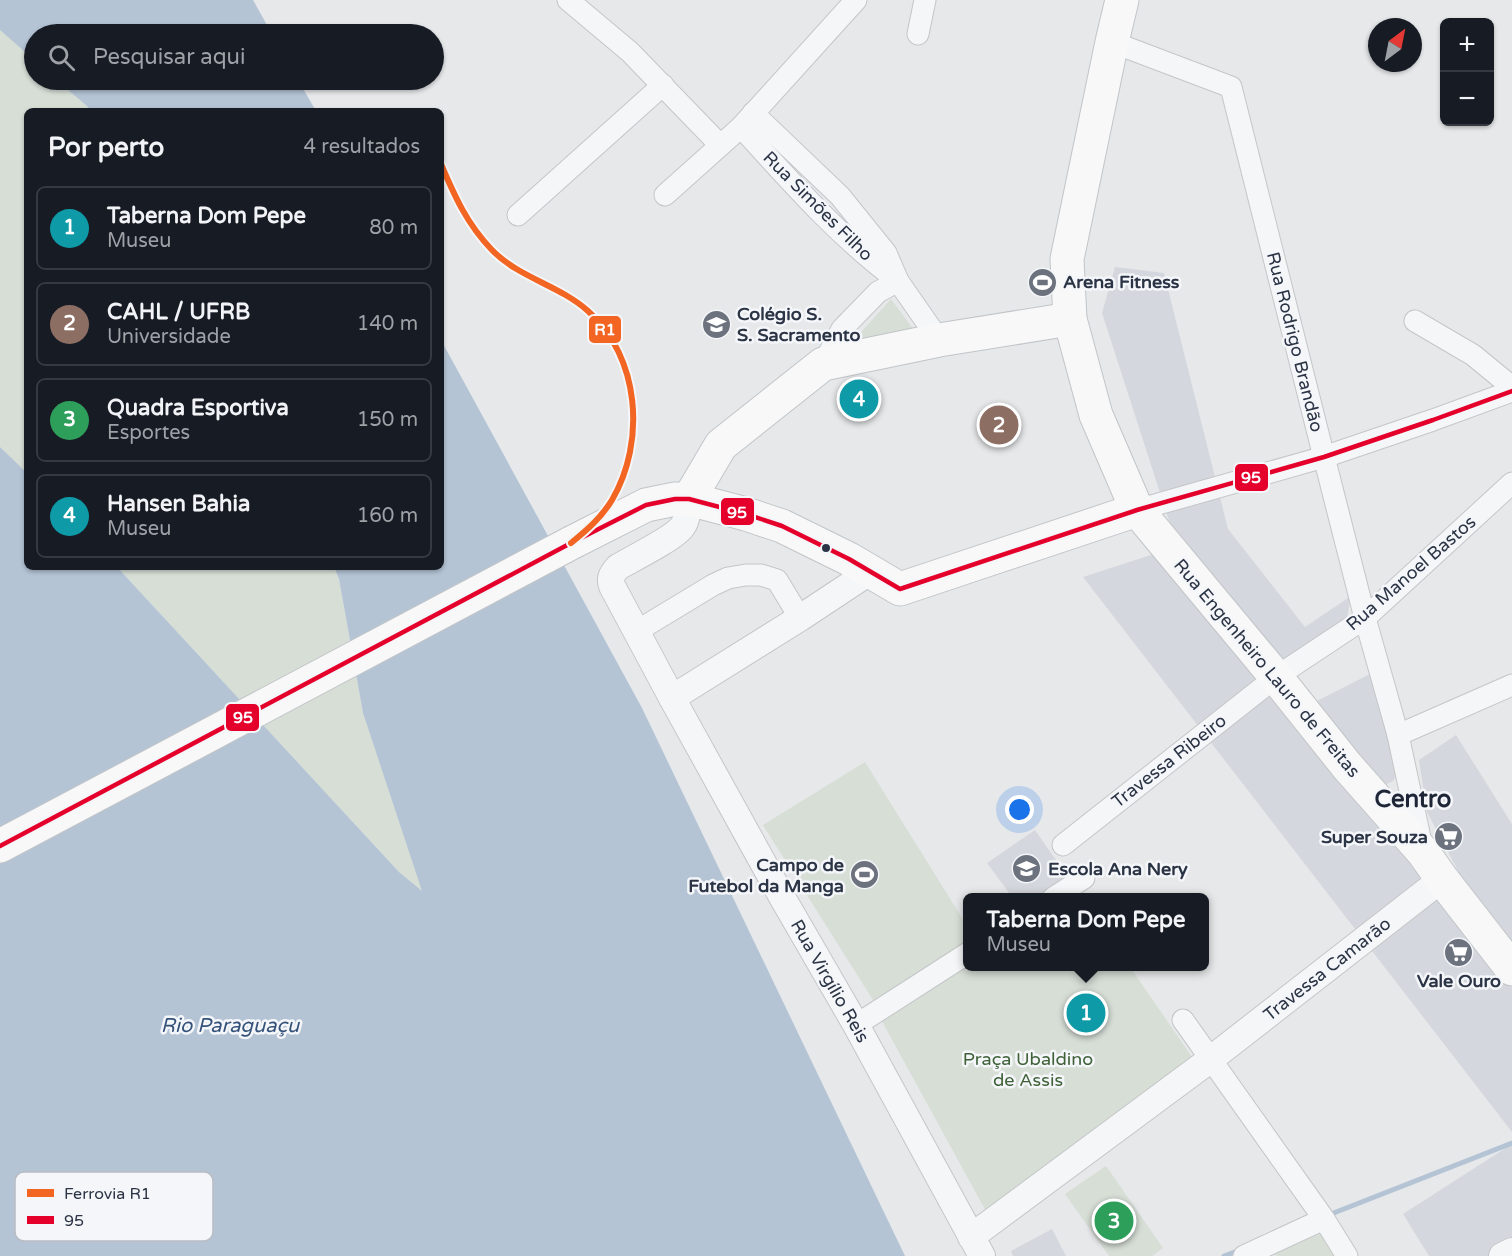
<!DOCTYPE html>
<html lang="pt">
<head>
<meta charset="utf-8">
<style>
	body { margin:0; font-family:"Varela Round",sans-serif; background:#20242c; color:#f1f3f6 }
	.controls { position:absolute; right:18px; top:18px; display:grid; overflow:hidden; border-radius:9px; box-shadow:0 2px 4px #0004 }
	.controls button { width:54px; height:54px; display:grid; place-items:center; padding:0; border:0; border-bottom:2px solid #363941; background:#171b24; color:#f1f3f6; font:30px sans-serif }
	.compass { position:absolute; left:1368px; top:18px; width:54px; height:54px; border-radius:50%; background:#171b24; box-shadow:0 2px 4px #0004; rotate:32deg }
	.you { position:absolute; left:1020px; top:810px; width:21px; height:21px; margin:-15px; border:4px solid #fff; border-radius:50%; background:#1a73e8; box-shadow:0 0 0 9px #1a73e833 }
	.badge { display:grid; place-items:center; width:39px; height:39px; border-radius:50%; background:#6c737f; color:#fff; font-size:20px; font-weight:700 }
	.pin { position:absolute; translate:-50% -50%; border:3px solid #fff; box-shadow:0 2px 6px #0006 }
	.popup { position:absolute; left:963px; top:893px; width:246px; height:78px; box-sizing:border-box; display:grid; place-content:center; border-radius:9px; background:#171b24; filter:drop-shadow(0 2px 4px #0005); font-size:20px; white-space:nowrap; color:#9ea1a6 }
	.popup b { font-size:22px; color:#f1f3f6 }
	.popup::after { content:''; position:absolute; left:50%; top:100%; margin-left:-12px; border:12px solid transparent; border-top-color:#171b24 }
	.list { margin:0; padding:0; list-style:none }
	h2 { display:flex; justify-content:space-between; align-items:center; height:78px; margin:0; padding:0 24px; font-size:26px }
	h2 small { font-size:20px; font-weight:400; color:#9ea1a6 }
	.list li { display:grid; grid-template-columns:39px 1fr auto; gap:18px; align-items:center; box-sizing:border-box; height:84px; margin:0 12px 12px; padding:0 12px; border:2px solid #363941; border-radius:9px }
	.list b { display:block; font-size:22px; white-space:nowrap }
	.list p { margin:0; font-size:20px; white-space:nowrap; color:#9ea1a6 }
	.list em { font-size:20px; font-style:normal; color:#9ea1a6 }
	.icon { flex:none; width:33px; height:33px; fill:none; stroke:currentColor; stroke-width:2; stroke-linecap:round; stroke-linejoin:round }
	.map { position:relative; flex:none; width:1512px; height:1256px; overflow:hidden }
	.search { position:absolute; background:#171b24; box-shadow:0 2px 4px #0004; left:24px; top:24px; width:420px; height:66px; display:flex; align-items:center; gap:15px; box-sizing:border-box; padding:0 21px; border-radius:33px; color:#9ea1a6; font-size:22px }
	.panel { position:absolute; background:#171b24; box-shadow:0 2px 4px #0004; left:24px; top:108px; width:420px; height:462px; border-radius:9px }
	.map>svg:first-child { display:block }
</style>
</head>
<body>
<div class="map">
<svg width="1512" height="1256" viewBox="0 0 1512 1256">
	<rect width="100%" height="100%" fill="#e6e8ea"/>
	<g fill="#d4d7dd">
		<path d="M 1115,267 L 1164,273 L 1228,529 L 1305,627 L 1351,596 L 1347,618 L 1284,663 L 1174,536 L 1102,313 Z"/>
		<path d="M 1154,554 L 1383,824 L 1512,988 L 1512,1132 L 1083,577 Z"/>
		<path d="M 1370,674 L 1401,769 L 1393,781 L 1371,792 L 1309,705 Z"/>
		<path d="M 1456,735 L 1512,824 L 1512,941 L 1465,884 L 1427,812 L 1419,760 Z"/>
		<path d="M 1035,830 L 1067,876 L 1036,897 L 1012,897 L 987,863 Z"/>
		<path d="M 1512,1144 L 1512,1256 L 1429,1256 L 1403,1214 Z"/>
		<path d="M 1052,1229 L 1066,1256 L 1013,1256 L 1011,1251 Z"/>
	</g>
	<g fill="#d6ded6">
		<path d="M 0,30 L 34,60 L 34,80 L 56,80 L 87,106 L 90,111 L 27,111 L 27,473 L 0,447 Z"/>
		<path d="M 891,299 L 913,329 L 853,341 Z"/>
		<path d="M 117,567 L 334,567 L 339,579 L 363,713 L 423,892 L 399,872 Z"/>
		<path d="M 865,762 L 967,926 L 967,942 L 873,1000 L 763,825 Z"/>
		<path d="M 967,958 L 968,966 L 1130,967 L 1201,1070 L 993,1224 L 878,1014 Z"/>
		<path d="M 1106,1166 L 1163,1248 L 1152,1256 L 1109,1256 L 1065,1194 Z"/>
		<path d="M 1320,1234 L 1334,1256 L 1278,1256 L 1272,1254 Z"/>
	</g>
	<g fill="#b4c4d5">
		<path d="M 0,0 L 253,0 L 272,34 L 34,34 L 34,60 L 0,30 Z"/>
		<path d="M 56,80 L 298,80 L 316,111 L 90,111 L 87,106 Z"/>
		<path d="M 441,340 L 642,708 L 905,1256 L 0,1256 L 0,447 L 27,473 L 27,567 L 117,567 L 399,872 L 422,891 L 363,713 L 339,579 L 334,567 L 441,567 Z"/>
	</g>
	<g fill="none" stroke-linecap="round" stroke-linejoin="round">
		<g stroke="#b4c4d5" stroke-width="5">
			<path d="M 1326,1216 L 1512,1143"/>
			<path d="M 1224,1256 L 1240,1250"/>
		</g>
		<defs>
			<g id="minor">
				<path d="M 568,0 L 630,52 L 720,145"/>
				<path d="M 918,34 L 925,0"/>
				<path d="M 1112,42 L 1231,87 L 1324,457 L 1365,618 L 1398,735 L 1422,847"/>
				<path d="M 753,113 L 840,196 L 886,253 L 898,281 L 939,340"/>
				<path d="M 741,127 C 790,181 838,236 897,280"/>
				<path d="M 665,195 L 741,127 L 856,0"/>
				<path d="M 518,215 L 663,85"/>
				<path d="M 1415,321 L 1473,355 L 1512,387"/>
				<path d="M 823,364 L 842,329 L 878,292 L 898,281"/>
				<path d="M 1137,510 L 1324,457 L 1433,420 L 1512,391"/>
				<path d="M 637,631 L 713,585 L 728,578 L 746,575 L 761,575 L 777,580 L 800,618"/>
				<path d="M 1398,735 L 1512,685"/>
				<path d="M 1063,845 L 1276,677 L 1365,618 L 1512,483"/>
				<path d="M 1053,898 L 1084,878"/>
				<path d="M 1183,1020 L 1324,1219 L 1347,1256"/>
				<path d="M 856,1025 L 968,953"/>
				<path d="M 1244,1256 L 1324,1219"/>
			</g>
			<g id="tertiary">
				<path d="M 689,499 C 687,508 688,520 682,527 C 674,538 632,559 618,567 C 612,574 609,578 612,586 L 672,698 L 782,897 L 856,1025 L 982,1256"/>
				<path d="M 672,698 L 800,618 L 871,571"/>
				<path d="M 971,1237 L 1211,1059 L 1442,879"/>
				<path d="M 1502,1256 L 1512,1251"/>
			</g>
			<g id="primary">
				<path d="M 1122,0 L 1112,42 L 1067,259 L 1070,319 L 1096,415 L 1137,510 L 1276,677 L 1347,766 L 1423,852 L 1442,879 L 1512,969"/>
				<path d="M 689,499 L 721,445 L 823,364 L 939,340 L 1070,319"/>
				<path d="M 0,846 L 571,543 L 646,505 L 675,499 L 689,499 L 746,514 L 782,526 L 849,559 L 900,589 L 1137,510"/>
			</g>
		</defs>
		<use href="#minor" stroke="#c4c6c8" stroke-width="23"/>
		<use href="#tertiary" stroke="#c4c6c8" stroke-width="28"/>
		<use href="#primary" stroke="#c2c5c8" stroke-width="35"/>
		<use href="#minor" stroke="#f5f6f7" stroke-width="21"/>
		<use href="#tertiary" stroke="#f5f6f7" stroke-width="26"/>
		<use href="#primary" stroke="#f8f8f8" stroke-width="33"/>
		<defs>
			<path id="bus-1" d="M 0,846 L 571,543 L 646,505 L 675,499 L 689,499 L 746,514 L 782,526 L 849,559 L 900,589 L 1137,510 L 1324,457 L 1433,420 L 1512,391"/>
		</defs>
		<use href="#bus-1" stroke="#f4f6f9" stroke-width="9"/>
		<use href="#bus-1" stroke="#e4002b" stroke-width="4.5"/>
		<defs>
			<path id="rail-1" d="M 441,164 C 455,197 467,224 492,250 C 519,278 559,285 588,311 C 640,357 646,442 612,500 C 601,518 587,530 571,543"/>
		</defs>
		<use href="#rail-1" stroke="#f4f6f9" stroke-width="10"/>
		<use href="#rail-1" stroke="#f26522" stroke-width="6"/>
	</g>
	<defs>
		<symbol id="stadium-disc" viewBox="-11 -11 22 22"><circle r="9.5" fill="#6c737f" stroke="#f4f6f9"/><path d="M0-5a6.5 5 0 1 0 0 10a6.5 5 0 1 0 0-10ZM-3.5-1.8h7v3.6h-7Z" fill="#fff"/></symbol>
		<symbol id="school-disc" viewBox="-11 -11 22 22"><circle r="9.5" fill="#6c737f" stroke="#f4f6f9"/><path d="M0-5L7-2L0 1L-7-2ZM-4 1L0 2.5L4 1V4Q0 6-4 4Z" fill="#fff"/></symbol>
		<symbol id="supermarket-disc" viewBox="-11 -11 22 22"><circle r="9.5" fill="#6c737f" stroke="#f4f6f9"/><path d="M-6-5.5h2.5l.6 2H6L4.5 2H-2.5L-4.4-4H-6ZM-1.5 3.2a1.3 1.3 0 1 0 .1 0ZM3 3.2a1.3 1.3 0 1 0 .1 0Z" fill="#fff"/></symbol>
	</defs>
	<g fill-rule="evenodd">
		<use href="#stadium-disc" x="1026" y="266" width="33" height="33"/>
		<use href="#school-disc" x="700" y="308" width="33" height="33"/>
		<use href="#supermarket-disc" x="1432" y="820" width="33" height="33"/>
		<use href="#school-disc" x="1010" y="852" width="33" height="33"/>
		<use href="#stadium-disc" x="848" y="858" width="33" height="33"/>
		<use href="#supermarket-disc" x="1442" y="936" width="33" height="33"/>
	</g>
	<circle fill="#2b3445" stroke="#f4f6f9" stroke-width="2" cx="826" cy="548" r="5"/>
	<g text-anchor="middle" dominant-baseline="central" stroke-width="5" stroke-linejoin="round" paint-order="stroke">
		<g font-size="18" fill="#2b3445" stroke="#f4f6f9">
			<text transform="translate(818 206) rotate(45)">Rua Simões Filho</text>
			<text transform="translate(1295 342) rotate(76)">Rua Rodrigo Brandão</text>
			<text transform="translate(1411 573) rotate(-41)">Rua Manoel Bastos</text>
			<text transform="translate(1267 668) rotate(50)">Rua Engenheiro Lauro de Freitas</text>
			<text transform="translate(1169 761) rotate(-38)">Travessa Ribeiro</text>
			<text transform="translate(1327 969) rotate(-38)">Travessa Camarão</text>
			<text transform="translate(830 981) rotate(60)">Rua Virgílio Reis</text>
		</g>
		<g font-size="18" font-weight="bold" fill="#2b3445" stroke="#f4f6f9" text-anchor="start">
			<text x="1063" y="282">Arena Fitness</text>
			<text x="737" y="314">Colégio S.<tspan x="737" dy="21">S. Sacramento</tspan></text>
			<text x="1428" y="837" text-anchor="end">Super Souza</text>
			<text x="844" y="865" text-anchor="end">Campo de<tspan x="844" dy="21">Futebol da Manga</tspan></text>
			<text x="1048" y="869">Escola Ana Nery</text>
			<text x="1459" y="981" text-anchor="middle">Vale Ouro</text>
		</g>
		<g font-size="18" fill="#3f6138" stroke="#f4f6f9">
			<text x="1028" y="1059">Praça Ubaldino<tspan x="1028" dy="21">de Assis</tspan></text>
		</g>
		<g font-size="20" font-style="italic" fill="#34527a" stroke="#f4f6f9">
			<text x="230" y="1026">Rio Paraguaçu</text>
		</g>
		<g font-size="24" font-weight="bold" fill="#1d2536" stroke="#f4f6f9">
			<text x="1413" y="799">Centro</text>
		</g>
	</g>
	<rect x="15" y="1172" width="198" height="69" rx="9" fill="#f4f6f9" stroke="#b8bcc3" stroke-width="1.5"/>
	<rect x="27" y="1189" width="27" height="8" fill="#f26522"/>
	<rect x="27" y="1216" width="27" height="8" fill="#e4002b"/>
	<g font-size="16" fill="#2b3445">
		<text x="64" y="1199">Ferrovia R1</text>
		<text x="64" y="1226">95</text>
	</g>
	<g stroke="#f4f6f9" stroke-width="2">
		<rect x="588" y="315" width="34" height="29" rx="6" fill="#f26522"/>
		<rect x="1234" y="463" width="35" height="29" rx="6" fill="#e4002b"/>
		<rect x="720" y="497" width="35" height="29" rx="6" fill="#e4002b"/>
		<rect x="225" y="703" width="35" height="29" rx="6" fill="#e4002b"/>
	</g>
	<g font-size="16" text-anchor="middle" font-weight="bold" fill="#fff">
		<text x="605" y="335">R1</text>
		<text x="1251" y="483">95</text>
		<text x="737" y="518">95</text>
		<text x="243" y="723">95</text>
	</g>
</svg>
<div class="controls">
<button>+</button>
<button>−</button>
</div>
<svg class="compass" viewBox="-18 -18 36 36"><path d="M0-13l5 13h-10z" fill="#e53935"/><path d="M0 13l5-13h-10z" fill="#9ea1a6"/></svg>
<div class="you"></div>
<div class="pin badge" style="left:1086px;top:1013px;background:#0f9aa8">1</div>
<div class="popup"><b>Taberna Dom Pepe</b>Museu</div>
<div class="pin badge" style="left:999px;top:425px;background:#8d6e63">2</div>
<div class="pin badge" style="left:1114px;top:1221px;background:#2e9e5b">3</div>
<div class="pin badge" style="left:859px;top:399px;background:#0f9aa8">4</div>
<div class="search"><svg class="icon" aria-label="search" viewBox="0 0 24 24"><circle cx="10" cy="10" r="6"/><path d="M15 15l6 6"/></svg>Pesquisar aqui</div>
<section class="panel">
<h2>Por perto<small>4 resultados</small></h2>
<ul class="list">
<li><span class="badge" style="background:#0f9aa8">1</span><div><b>Taberna Dom Pepe</b><p>Museu</p></div><em>80 m</em></li>
<li><span class="badge" style="background:#8d6e63">2</span><div><b>CAHL / UFRB</b><p>Universidade</p></div><em>140 m</em></li>
<li><span class="badge" style="background:#2e9e5b">3</span><div><b>Quadra Esportiva</b><p>Esportes</p></div><em>150 m</em></li>
<li><span class="badge" style="background:#0f9aa8">4</span><div><b>Hansen Bahia</b><p>Museu</p></div><em>160 m</em></li>
</ul>
</section>
</div>
</body>
</html>
